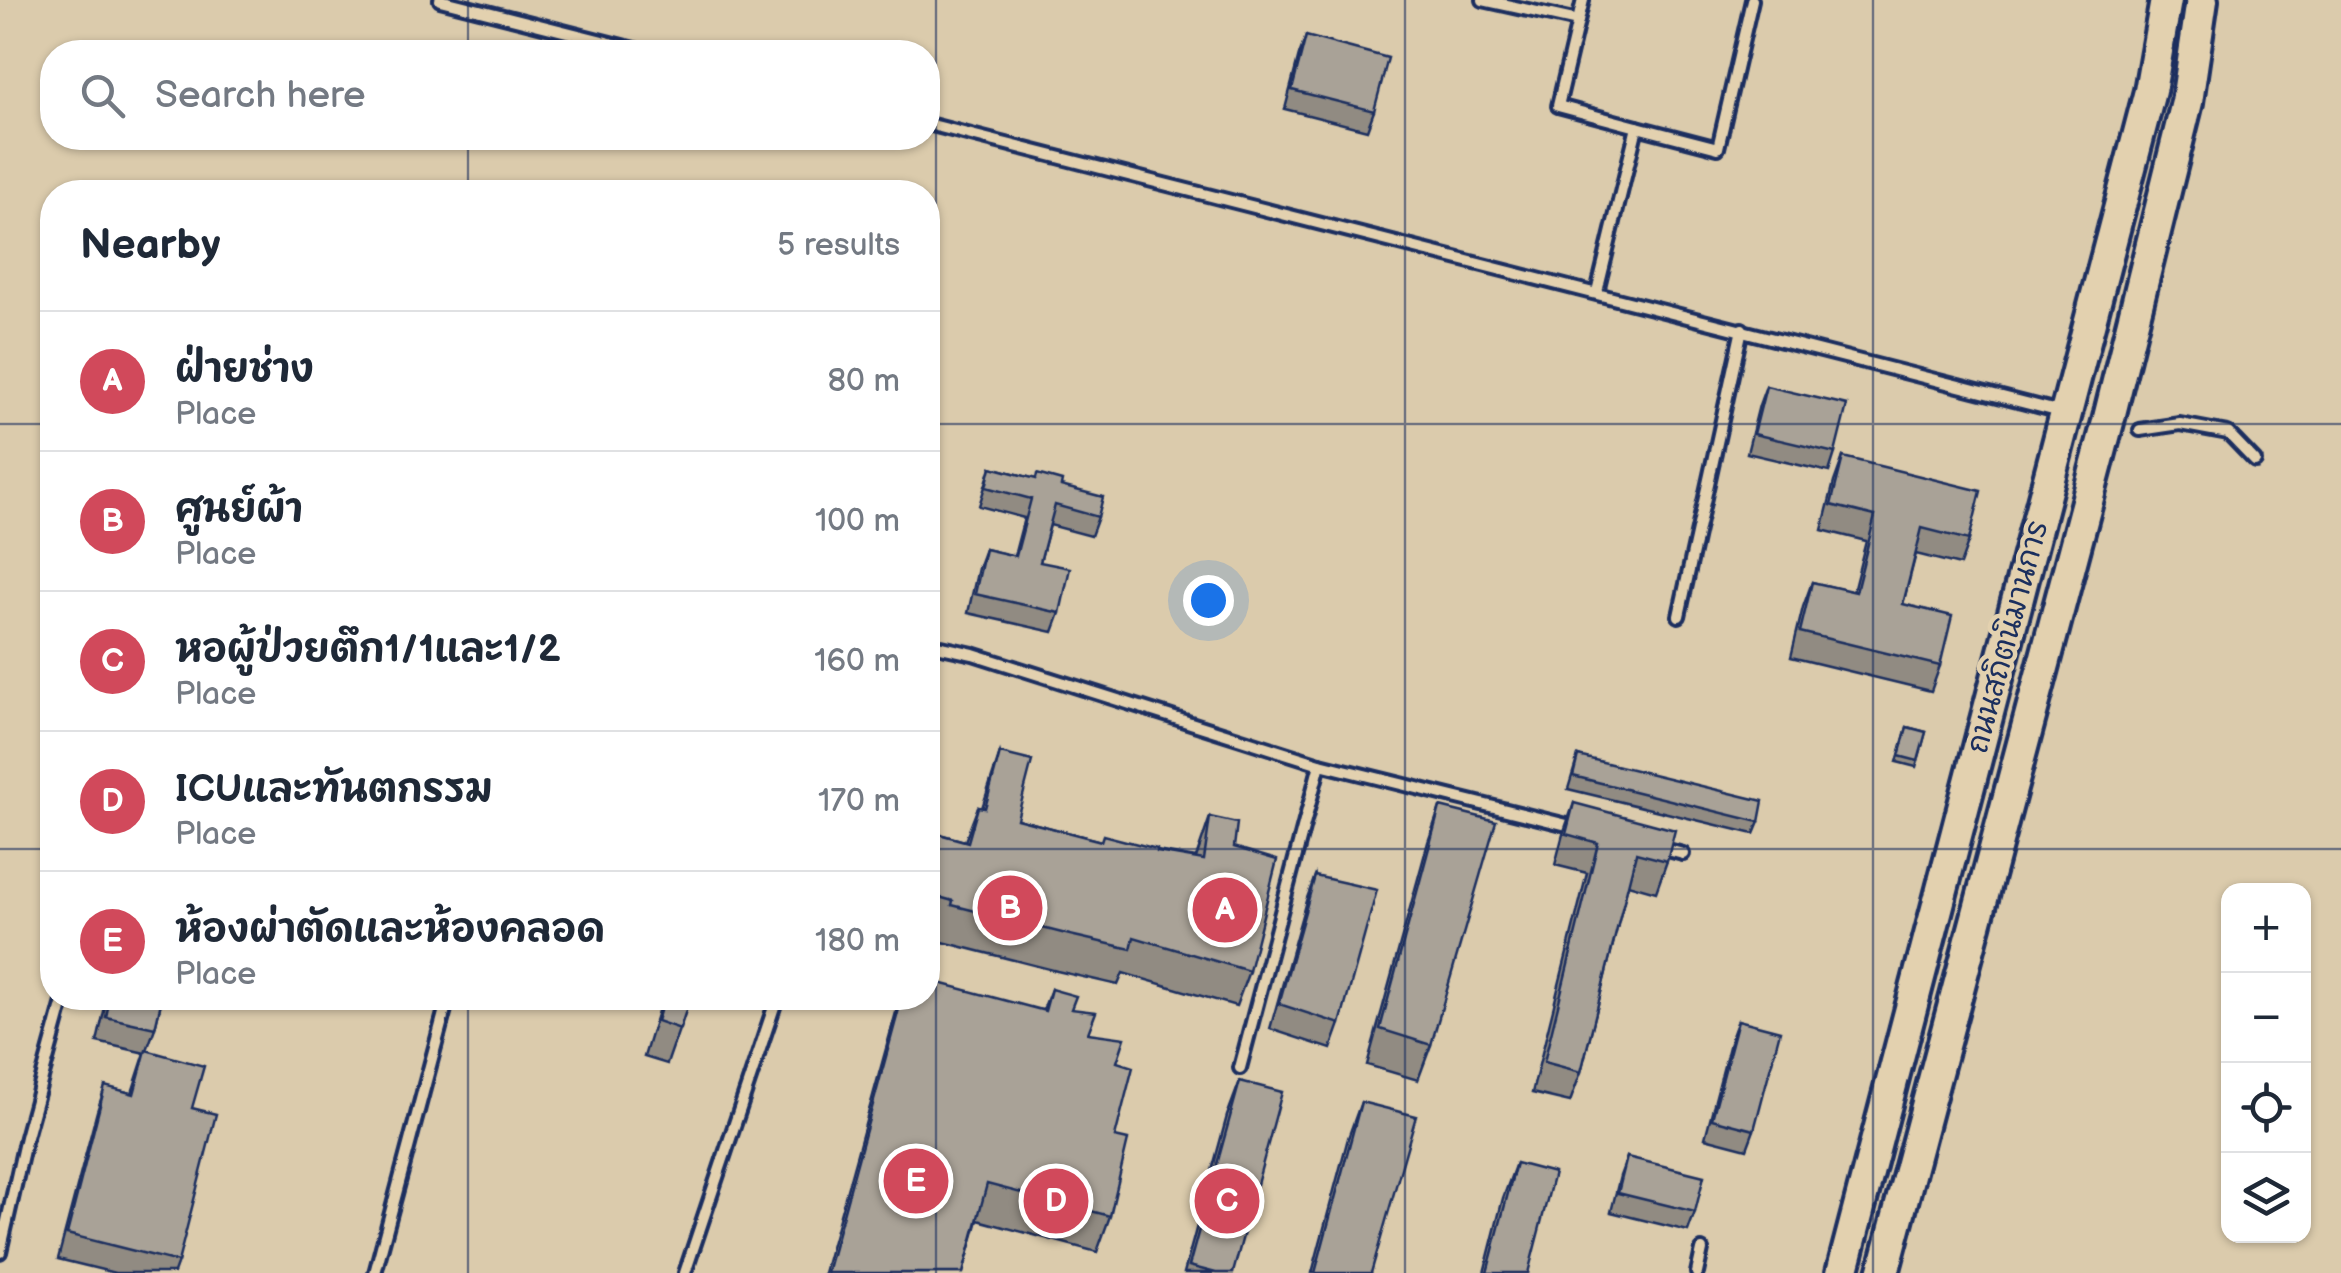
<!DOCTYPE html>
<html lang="en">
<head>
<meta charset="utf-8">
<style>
	body { margin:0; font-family:"Balsamiq Sans","Playpen Sans Thai",sans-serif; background:#f2f2f3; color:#1f2937 }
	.controls { position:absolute; right:30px; bottom:30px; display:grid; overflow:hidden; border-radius:20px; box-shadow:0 2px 8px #0004 }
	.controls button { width:90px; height:90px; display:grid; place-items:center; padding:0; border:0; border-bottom:2px solid #e0e1e3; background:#fff; color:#1f2937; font:50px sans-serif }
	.you { position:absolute; left:1208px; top:600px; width:35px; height:35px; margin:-25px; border:8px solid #fff; border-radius:50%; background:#1a73e8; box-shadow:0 0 0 15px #1a73e833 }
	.badge { display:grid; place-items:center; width:65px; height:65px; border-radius:50%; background:#d1495b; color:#fff; font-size:32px; font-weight:700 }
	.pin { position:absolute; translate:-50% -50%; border:5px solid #fff; box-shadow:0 2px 10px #0006 }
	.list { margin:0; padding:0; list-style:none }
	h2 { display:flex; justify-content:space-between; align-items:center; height:130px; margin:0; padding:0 40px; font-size:42px }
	h2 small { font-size:32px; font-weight:400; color:#747a83 }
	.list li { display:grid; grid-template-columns:65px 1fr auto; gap:30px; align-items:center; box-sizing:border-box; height:140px; padding:0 40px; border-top:2px solid #e0e1e3 }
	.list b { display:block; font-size:38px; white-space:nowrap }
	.list p { margin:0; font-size:32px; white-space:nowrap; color:#747a83 }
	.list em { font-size:32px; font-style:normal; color:#747a83 }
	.icon { flex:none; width:55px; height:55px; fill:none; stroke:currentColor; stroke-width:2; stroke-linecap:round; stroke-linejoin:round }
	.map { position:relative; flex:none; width:2341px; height:1273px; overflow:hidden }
	.search { position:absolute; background:#fff; box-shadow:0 2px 8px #0004; left:40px; top:40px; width:900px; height:110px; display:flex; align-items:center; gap:25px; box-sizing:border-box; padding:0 35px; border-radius:40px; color:#747a83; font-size:38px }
	.panel { position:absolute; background:#fff; box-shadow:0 2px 8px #0004; left:40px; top:180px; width:900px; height:830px; border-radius:40px }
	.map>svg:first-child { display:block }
</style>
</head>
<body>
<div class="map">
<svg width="2341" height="1273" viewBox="0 0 2341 1273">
	<rect width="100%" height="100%" fill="#dbcbac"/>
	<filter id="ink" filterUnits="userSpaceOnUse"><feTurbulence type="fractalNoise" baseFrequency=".01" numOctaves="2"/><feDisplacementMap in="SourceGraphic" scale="20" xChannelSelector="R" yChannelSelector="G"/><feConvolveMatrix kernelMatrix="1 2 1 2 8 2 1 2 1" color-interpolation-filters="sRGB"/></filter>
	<g filter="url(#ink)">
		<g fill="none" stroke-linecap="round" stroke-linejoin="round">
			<defs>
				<g id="lane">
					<path d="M 440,0 L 646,52"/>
					<path d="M 1483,0 L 1578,21 L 1583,0"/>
					<path d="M 1578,21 L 1558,106 L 1637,127"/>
					<path d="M 928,124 L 2061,412"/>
					<path d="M 1597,292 L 1637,127 L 1718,148 L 1752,0"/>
					<path d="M 2140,430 L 2180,424 L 2228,433 L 2255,461"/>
					<path d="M 1679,616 L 1742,329"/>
					<path d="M 928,644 L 973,654 L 1320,764 L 1575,827"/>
					<path d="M 1660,848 L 1683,854"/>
					<path d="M 1240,1068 L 1320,764"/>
					<path d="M 0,1252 L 26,1137 L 64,998"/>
					<path d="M 375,1273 L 448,998"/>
					<path d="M 685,1273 L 777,998"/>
					<path d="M 1697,1273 L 1702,1250"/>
				</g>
				<g id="primary">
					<path d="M 1842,1273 L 2150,91 L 2166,0"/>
					<path d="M 1883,1273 L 2108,422 L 2187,102 L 2202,0"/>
				</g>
			</defs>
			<use href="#lane" stroke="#1b2f5e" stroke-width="18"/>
			<use href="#primary" stroke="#1b2f5e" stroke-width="38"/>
			<use href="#lane" stroke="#e3d1af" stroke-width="10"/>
			<use href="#primary" stroke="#e3d1af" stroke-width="30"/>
		</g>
		<g fill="#918b82" stroke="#1b2f5e" stroke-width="2.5">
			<path d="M 1306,36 L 1374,111 L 1367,130 L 1285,109 L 1299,55 Z"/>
			<path d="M 1766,386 L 1835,453 L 1829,472 L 1747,453 L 1759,405 Z"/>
			<path d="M 1843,457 L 1969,540 L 1960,565 L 1916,554 L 1903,604 L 1940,666 L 1931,691 L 1791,657 L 1803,607 L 1812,582 L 1853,592 L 1866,541 L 1822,530 L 1834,482 Z"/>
			<path d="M 991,467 L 1061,486 L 1098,517 L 1091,536 L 1050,525 L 1040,562 L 1060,613 L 1053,632 L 968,613 L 978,568 L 985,549 L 1014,556 L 1024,518 L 979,506 Z"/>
			<path d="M 1907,727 L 1926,732 L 1916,767 L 1897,762 Z"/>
			<path d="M 1000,753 L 1017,819 L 1101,841 L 1196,858 L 1210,817 L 1234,847 L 1249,971 L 1236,1006 L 1123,973 L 1118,985 L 1057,971 L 939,941 L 940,937 L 928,933 L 928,831 L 965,841 L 978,807 L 982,808 Z"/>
			<path d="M 1578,756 L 1759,822 L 1754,834 L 1568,789 Z"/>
			<path d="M 1574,803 L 1667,861 L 1656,892 L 1628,884 L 1581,1072 L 1570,1102 L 1532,1093 L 1587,873 L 1555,865 L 1563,834 Z"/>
			<path d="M 1440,807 L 1431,1045 L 1418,1080 L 1367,1065 L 1428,842 Z"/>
			<path d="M 1315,876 L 1340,1024 L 1331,1049 L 1270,1029 L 1306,901 Z"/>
			<path d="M 1051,989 L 1071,1009 L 1089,1033 L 1117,1062 L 1115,1137 L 1110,1216 L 1097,1252 L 978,1220 L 963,1273 L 824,1273 L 900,998 L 928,998 L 1043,1010 Z"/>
			<path d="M 107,998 L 162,998 L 155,1028 L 147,1050 L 192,1108 L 178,1262 L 174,1273 L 115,1273 L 58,1259 L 97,1111 L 105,1087 L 132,1093 L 145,1053 L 97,1042 Z"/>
			<path d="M 485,998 L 507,998 L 505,1004 Z"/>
			<path d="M 662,998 L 690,998 L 667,1064 L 644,1057 Z"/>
			<path d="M 1738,1020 L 1754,1130 L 1747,1149 L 1705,1138 L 1731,1039 Z"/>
			<path d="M 1240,1081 L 1233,1273 L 1184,1273 L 1227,1116 Z"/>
			<path d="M 1361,1102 L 1371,1273 L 1312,1273 L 1348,1138 Z"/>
			<path d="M 1627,1157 L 1695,1212 L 1688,1231 L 1611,1212 L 1620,1176 Z"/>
			<path d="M 1516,1163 L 1528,1273 L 1484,1273 L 1503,1198 Z"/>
		</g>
		<g fill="#a9a297" stroke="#1b2f5e" stroke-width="2.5">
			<path d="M 1306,36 L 1388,58 L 1374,111 L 1292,90 Z"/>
			<path d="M 1766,386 L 1847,405 L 1835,453 L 1754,434 Z"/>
			<path d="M 1843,457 L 1981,491 L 1969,540 L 1922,528 L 1903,604 L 1952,616 L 1940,666 L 1800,632 L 1812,582 L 1856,592 L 1875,516 L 1831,505 Z"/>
			<path d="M 991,467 L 1036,479 L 1037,474 L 1062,481 L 1061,486 L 1103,497 L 1098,517 L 1055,505 L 1040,562 L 1070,568 L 1060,613 L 975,594 L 985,549 L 1016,556 L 1031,499 L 986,487 Z"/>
			<path d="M 1907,727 L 1926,732 L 1918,761 L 1899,756 Z"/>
			<path d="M 1000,753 L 1032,761 L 1017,819 L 1101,841 L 1103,835 L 1157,849 L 1157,852 L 1204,860 L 1210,817 L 1237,823 L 1234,847 L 1277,860 L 1249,971 L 1134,937 L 1131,949 L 1070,935 L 952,905 L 953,901 L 928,894 L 928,831 L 968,842 L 978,807 L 985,808 Z"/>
			<path d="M 1578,756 L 1763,801 L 1759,822 L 1573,776 Z"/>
			<path d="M 1574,803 L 1675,830 L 1667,861 L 1636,853 L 1581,1072 L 1544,1062 L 1598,843 L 1566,834 Z"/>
			<path d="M 1440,807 L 1496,821 L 1431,1045 L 1380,1029 Z"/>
			<path d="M 1315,876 L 1377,890 L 1340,1024 L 1279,1004 Z"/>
			<path d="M 928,980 L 1045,1011 L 1051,989 L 1076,996 L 1071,1009 L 1096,1012 L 1088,1033 L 1125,1038 L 1117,1062 L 1133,1067 L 1115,1137 L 1128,1140 L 1110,1216 L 987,1184 L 963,1273 L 827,1273 L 902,998 L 928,998 Z"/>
			<path d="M 110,998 L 162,998 L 155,1028 L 106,1017 Z"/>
			<path d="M 664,998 L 690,998 L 680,1029 L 657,1021 Z"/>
			<path d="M 1738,1020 L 1780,1031 L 1754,1130 L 1712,1119 Z"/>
			<path d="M 146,1050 L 204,1066 L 192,1108 L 216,1114 L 178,1262 L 67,1234 L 105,1086 L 134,1094 Z"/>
			<path d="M 1240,1081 L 1282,1092 L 1233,1273 L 1216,1273 L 1189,1266 Z"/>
			<path d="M 1361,1102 L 1416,1116 L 1371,1273 L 1315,1273 Z"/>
			<path d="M 1627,1157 L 1704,1176 L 1695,1212 L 1618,1193 Z"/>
			<path d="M 1516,1163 L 1554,1173 L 1528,1273 L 1487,1273 Z"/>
		</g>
	</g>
	<path fill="none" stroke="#1b2f5e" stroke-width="2.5" stroke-opacity="0.55" d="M 468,0 L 468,52M 936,0 L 936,1273M 1405,0 L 1405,1273M 1873,0 L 1873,1273M 468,138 L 468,192M 0,424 L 52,424M 928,424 L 2341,424M 0,849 L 52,849M 928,849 L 2341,849M 468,998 L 468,1273"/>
	<g text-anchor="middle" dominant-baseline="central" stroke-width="9" stroke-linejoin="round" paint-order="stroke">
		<g font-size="30" fill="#1b2f5e" stroke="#e3d1af">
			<text transform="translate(2008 637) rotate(-75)">ถนนสถิตนิมานการ</text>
		</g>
	</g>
</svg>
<div class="controls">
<button>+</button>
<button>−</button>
<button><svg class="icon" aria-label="locate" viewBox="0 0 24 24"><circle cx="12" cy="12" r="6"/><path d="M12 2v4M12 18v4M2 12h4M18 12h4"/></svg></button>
<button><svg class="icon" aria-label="layers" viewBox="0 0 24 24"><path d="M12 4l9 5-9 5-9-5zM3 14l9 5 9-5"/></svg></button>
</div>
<div class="you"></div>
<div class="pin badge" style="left:1225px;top:910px">A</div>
<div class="pin badge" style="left:1010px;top:908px">B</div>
<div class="pin badge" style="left:1227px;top:1201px">C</div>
<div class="pin badge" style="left:1056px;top:1201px">D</div>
<div class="pin badge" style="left:916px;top:1181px">E</div>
<div class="search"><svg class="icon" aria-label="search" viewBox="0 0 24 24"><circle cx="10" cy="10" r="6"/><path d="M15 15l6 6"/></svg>Search here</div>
<section class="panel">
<h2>Nearby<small>5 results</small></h2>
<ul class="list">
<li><span class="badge">A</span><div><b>ฝ่ายช่าง</b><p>Place</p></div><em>80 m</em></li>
<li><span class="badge">B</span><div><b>ศูนย์ผ้า</b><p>Place</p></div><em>100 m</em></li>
<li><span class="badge">C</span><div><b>หอผู้ป่วยตึก1/1และ1/2</b><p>Place</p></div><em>160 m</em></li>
<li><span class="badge">D</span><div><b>ICUและทันตกรรม</b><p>Place</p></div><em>170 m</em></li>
<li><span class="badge">E</span><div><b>ห้องผ่าตัดและห้องคลอด</b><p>Place</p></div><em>180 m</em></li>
</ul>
</section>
</div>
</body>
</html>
